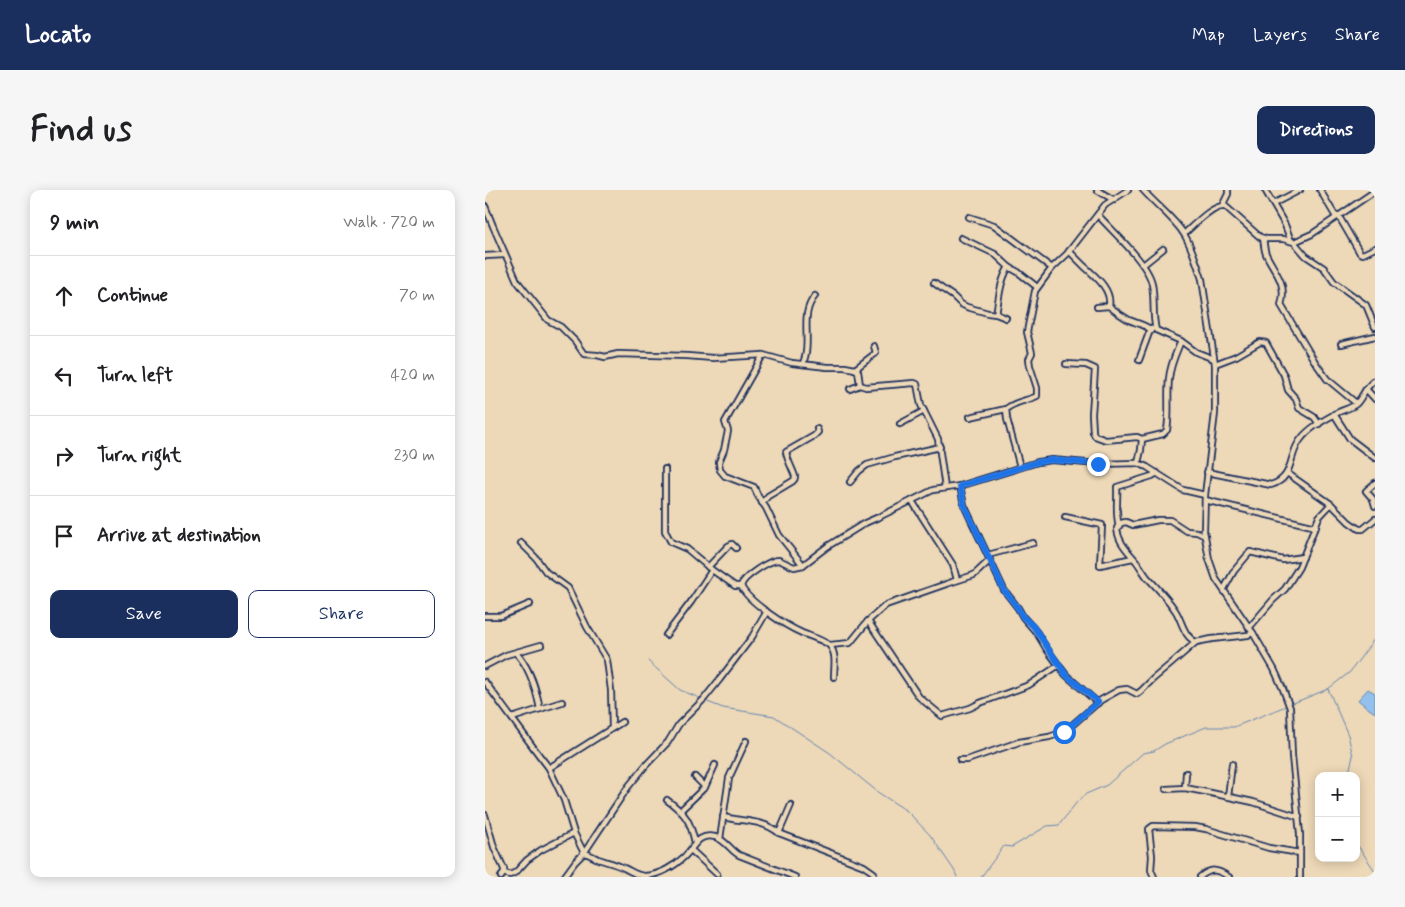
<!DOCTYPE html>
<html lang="en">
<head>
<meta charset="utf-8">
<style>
	body { margin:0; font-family:Mynerve,sans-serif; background:#f6f6f6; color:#202124 }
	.controls { position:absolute; right:15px; bottom:15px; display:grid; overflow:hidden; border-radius:10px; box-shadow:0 2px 12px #0003 }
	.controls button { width:45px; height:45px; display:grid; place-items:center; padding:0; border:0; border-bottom:1px solid #e0e0e0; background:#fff; color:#202124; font:25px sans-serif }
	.stop { position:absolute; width:15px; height:15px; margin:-11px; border:4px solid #1a73e8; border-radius:50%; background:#fff }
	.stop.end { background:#1a73e8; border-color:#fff; box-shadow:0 1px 5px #0008 }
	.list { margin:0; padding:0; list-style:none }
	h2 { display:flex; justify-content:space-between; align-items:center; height:65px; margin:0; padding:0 20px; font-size:21px }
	h2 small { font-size:16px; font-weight:400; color:#757577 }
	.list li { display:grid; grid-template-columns:32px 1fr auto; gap:15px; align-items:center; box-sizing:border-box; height:80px; padding:0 20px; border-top:1px solid #e0e0e0 }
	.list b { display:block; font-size:19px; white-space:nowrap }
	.list em { font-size:16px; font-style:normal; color:#757577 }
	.actions { display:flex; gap:10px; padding:15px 20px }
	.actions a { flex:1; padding:11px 0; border:1px solid #1b2f5e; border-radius:10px; text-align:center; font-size:18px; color:#1b2f5e }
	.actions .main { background:#1b2f5e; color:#fff }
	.icon { flex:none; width:28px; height:28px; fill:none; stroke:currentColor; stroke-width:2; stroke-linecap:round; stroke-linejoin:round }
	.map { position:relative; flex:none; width:890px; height:687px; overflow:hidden; border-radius:10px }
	header { display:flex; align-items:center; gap:30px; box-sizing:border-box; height:70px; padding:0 25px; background:#1b2f5e; color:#fff }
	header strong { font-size:24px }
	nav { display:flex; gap:28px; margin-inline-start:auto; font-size:18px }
	.intro { display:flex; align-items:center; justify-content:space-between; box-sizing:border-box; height:120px; padding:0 30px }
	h1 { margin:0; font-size:35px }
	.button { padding:12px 22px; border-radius:10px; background:#1b2f5e; color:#fff; font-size:18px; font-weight:700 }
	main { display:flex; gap:30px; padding:0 30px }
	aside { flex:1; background:#fff; border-radius:10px; box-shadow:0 2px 12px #0003 }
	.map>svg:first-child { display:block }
</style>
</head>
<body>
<header>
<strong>Locato</strong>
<nav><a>Map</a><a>Layers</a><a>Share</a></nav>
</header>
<div class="intro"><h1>Find us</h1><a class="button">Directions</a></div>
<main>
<aside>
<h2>9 min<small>Walk · 720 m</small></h2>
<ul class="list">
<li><svg class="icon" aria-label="ahead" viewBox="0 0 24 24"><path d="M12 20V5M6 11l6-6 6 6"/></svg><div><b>Continue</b></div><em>70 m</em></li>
<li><svg class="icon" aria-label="left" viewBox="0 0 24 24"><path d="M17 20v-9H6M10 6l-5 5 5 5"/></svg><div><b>Turn left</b></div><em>420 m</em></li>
<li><svg class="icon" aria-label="right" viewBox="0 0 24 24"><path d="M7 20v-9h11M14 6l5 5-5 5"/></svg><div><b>Turn right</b></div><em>230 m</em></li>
<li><svg class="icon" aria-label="arrive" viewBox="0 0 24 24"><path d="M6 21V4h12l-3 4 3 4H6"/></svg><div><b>Arrive at destination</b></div></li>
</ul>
<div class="actions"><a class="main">Save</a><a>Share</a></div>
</aside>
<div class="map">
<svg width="890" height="687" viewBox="0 0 890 687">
	<rect width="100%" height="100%" fill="#edd8b7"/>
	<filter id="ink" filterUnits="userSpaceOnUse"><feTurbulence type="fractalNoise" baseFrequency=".02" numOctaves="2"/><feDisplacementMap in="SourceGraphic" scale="10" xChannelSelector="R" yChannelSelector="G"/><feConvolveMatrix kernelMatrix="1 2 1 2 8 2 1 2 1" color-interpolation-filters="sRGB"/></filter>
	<g filter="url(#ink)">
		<path fill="#93c0ed" stroke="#6386b4" d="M 883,499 L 890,503 L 890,523 L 884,519 L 873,510 Z"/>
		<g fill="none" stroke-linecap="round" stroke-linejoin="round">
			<g stroke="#6386b4" stroke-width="1">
				<path d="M 163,471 L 195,500 L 217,509"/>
				<path d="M 843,499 L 863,545 L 868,566 L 863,586"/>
				<path d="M 220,511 L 238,518 L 289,526 L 345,563 L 394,603 L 422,621 L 445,645 L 469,680 L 472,687"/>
				<path d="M 871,653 L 890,681"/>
				<path d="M 496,687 L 519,656 L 527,657 L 562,636 L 574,635 L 592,612 L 601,604 L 622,595 L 658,563 L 669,561 L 680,554 L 721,537 L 749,537 L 843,499 L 865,482 L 890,448"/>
			</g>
			<defs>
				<g id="minor">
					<path d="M 612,0 L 629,10"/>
					<path d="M 658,0 C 671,15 688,27 699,44 C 707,57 712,74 717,89 L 730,174 L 730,223 L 720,305 L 719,341 L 724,369 L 731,389 L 768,443 L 789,479 L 798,499 L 805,518 L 807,566 L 815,644 L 815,687"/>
					<path d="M 780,0 L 800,35 L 806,51"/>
					<path d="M 835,0 L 851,27"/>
					<path d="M 788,14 L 815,0"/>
					<path d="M 0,16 L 8,36 L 32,91 L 63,130 L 76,137 L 90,151 L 99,164 L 112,165 L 120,167 L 133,164 L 202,166 L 228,168 L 278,165 L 307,173 L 342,177 L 360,177 L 370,179 L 373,181 L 375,195"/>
					<path d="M 737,16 L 743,4 L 743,0"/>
					<path d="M 613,25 C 627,41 664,74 667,94 C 670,109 667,125 671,140 L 696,151 L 711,162 L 729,169"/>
					<path d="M 853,25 L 875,63 L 878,64 L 890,58"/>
					<path d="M 484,27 L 509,35 L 567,78"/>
					<path d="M 699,44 C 708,36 728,14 740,16 L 775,47 L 781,49 L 798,49 L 809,52 L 821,66 L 839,78 L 849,92 L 881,115 L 890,137"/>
					<path d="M 476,48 L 510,64 L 524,77"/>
					<path d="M 778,48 C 779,53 779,59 781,64 C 789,81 803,94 796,115 L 830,172 L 842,189 L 871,213"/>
					<path d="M 809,52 L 827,44 L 890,1"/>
					<path d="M 584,61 C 589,66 594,71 599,76 C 610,86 627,99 624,116"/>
					<path d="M 0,66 L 20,65"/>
					<path d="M 658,75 L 678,59"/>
					<path d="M 449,93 L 469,107 L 476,114 L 482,117 L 503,123 L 511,124 C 514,109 515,90 524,77 L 533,82 L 552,97"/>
					<path d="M 612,117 L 624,116 C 630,121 637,126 644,130 C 651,133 661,135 666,140"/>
					<path d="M 511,124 L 521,128"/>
					<path d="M 856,154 L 890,146"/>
					<path d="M 278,165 L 240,232 L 243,241 L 239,260 L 234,272 L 235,280 L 240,286 L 269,297 L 273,306 L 281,318 L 294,345 L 318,375"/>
					<path d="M 654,170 L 664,143 L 667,139"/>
					<path d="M 318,174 C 319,170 321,165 321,162 C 324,142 316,123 330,106"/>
					<path d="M 581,174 L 601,175 L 610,179 L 607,224 L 608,242 L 610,246 L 621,250 L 652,247 L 657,249 L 656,260 L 653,273"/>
					<path d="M 730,174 L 751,166 L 775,152 L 781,153 L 799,185 L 803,200 L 811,209 L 814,218 L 829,227 L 834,234"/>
					<path d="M 370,179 L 391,163 L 389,156"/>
					<path d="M 365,199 L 375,195 L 381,197 L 429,193 L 432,194 L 436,215 L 453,249 L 460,298"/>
					<path d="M 881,199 L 890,209"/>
					<path d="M 521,219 L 522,229 L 535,277"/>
					<path d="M 849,224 L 865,249 L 890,268"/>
					<path d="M 485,227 L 521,219 C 530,211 542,211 552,206 L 552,198 L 545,176 L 544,169 L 547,163 L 542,142 L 550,101 L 567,78 L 582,64 L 620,15 L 643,0"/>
					<path d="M 415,234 L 439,221"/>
					<path d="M 657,249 L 678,244 L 682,240 C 685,223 682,206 684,189 C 685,175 691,163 696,151"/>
					<path d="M 180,279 L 180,341 L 186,352 L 202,359 L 227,380 L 250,396 L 256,396 C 263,412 301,436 317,443 C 324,446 341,451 345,456 C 352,464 349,478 349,487"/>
					<path d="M 722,282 L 786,295 C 810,288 803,264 816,249 C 824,238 839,230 850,224 C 856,220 865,219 871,214 C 878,207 879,198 890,190"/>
					<path d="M 802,283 L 846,314 L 864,332 L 874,339 L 878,339 L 890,329"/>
					<path d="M 365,292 L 374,281 L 382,275 L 410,267 L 455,257"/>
					<path d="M 890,293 L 881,301 L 888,309 L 890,316"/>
					<path d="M 475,296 L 479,315 L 519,400 L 533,418 L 538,427 L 552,443 L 561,458 L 581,485 L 613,513"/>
					<path d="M 720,310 L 831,337"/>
					<path d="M 427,311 L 468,375 L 472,390"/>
					<path d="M 277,313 L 283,306 L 308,291 C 309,290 310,289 310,287 C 310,284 302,270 301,262 L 329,246 L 333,242 L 332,239"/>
					<path d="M 580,327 L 617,335 L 615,375 L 648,368"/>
					<path d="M 634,336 C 630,323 633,310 632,297 L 667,286 L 672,283"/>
					<path d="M 36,353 L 51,368 L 61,382 L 83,398 L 102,437 L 122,470 L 126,500 L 127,538"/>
					<path d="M 503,365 L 548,353"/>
					<path d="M 223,377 L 243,356 L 247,354 L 251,358"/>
					<path d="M 256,396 C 258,387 284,370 294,370 L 309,377 L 318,375 L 343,356 L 380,333 L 396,326 L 448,300 L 475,296 L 553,272 L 567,270 L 613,274 L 653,273 L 662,277 L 698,300 L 720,305"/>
					<path d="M 739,399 L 749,381 L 765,362 L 798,370 L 818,367"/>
					<path d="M 0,426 L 16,426 L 45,414"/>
					<path d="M 383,431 L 434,507 L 457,526 L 485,518 L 495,513 L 544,495 L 574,475"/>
					<path d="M 764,438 L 788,410 L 800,399 L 814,377 L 834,327 L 846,314"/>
					<path d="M 181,445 L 206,412 L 227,380"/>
					<path d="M 711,452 C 698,446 697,430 690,420 C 682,408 672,398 662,387 C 658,382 655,376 651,371 C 642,360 633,352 632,338 L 636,333 L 641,332 L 648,335 L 673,330 L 685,330 L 702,341 L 712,342 L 720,346"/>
					<path d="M 345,455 L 365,453 L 383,431 L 401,415 L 467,392 L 489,385 L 504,371"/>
					<path d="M 31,463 C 45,477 51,499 55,519"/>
					<path d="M 0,476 L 21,465 L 56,455"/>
					<path d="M 0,492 L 54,565 L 64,578 L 79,610 L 89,643 L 99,663 C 105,664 108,667 113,669 C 122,672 131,674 139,678 C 146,681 151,686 160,686 C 175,685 190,676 200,666 C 210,656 213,643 230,647 C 240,649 246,661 254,665 L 310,687"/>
					<path d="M 27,528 L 77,512"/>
					<path d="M 475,570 L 482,570 L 534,552 L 564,547 L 579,542 L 616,510 L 634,500 L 642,499 L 652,504 L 656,501 L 668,489 L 687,473 L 711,452 L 727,449 L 763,445 L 768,443"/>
					<path d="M 64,578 L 137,532"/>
					<path d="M 210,587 L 220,597"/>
					<path d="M 700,598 L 701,583"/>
					<path d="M 681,599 L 700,598 L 726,603 L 768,612 L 814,627"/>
					<path d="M 743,607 L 747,574"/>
					<path d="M 182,610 C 201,624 205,630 210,653"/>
					<path d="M 306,615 L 294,643 L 379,676 L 389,683 L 388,687"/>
					<path d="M 196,620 L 220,597 L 230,575"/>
					<path d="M 0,625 L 9,657 L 19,679 L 19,683 L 16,687"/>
					<path d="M 238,627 C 258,632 277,629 294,643"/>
					<path d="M 235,649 L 244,588 L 261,551"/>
					<path d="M 206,660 L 232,684"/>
					<path d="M 19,683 L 25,685 L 31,682 L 42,670 L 56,660 L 89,643"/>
					<path d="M 79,687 L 90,672 L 99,663 L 143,597 L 161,575 L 183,552 L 194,534 L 219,509 L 235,489 L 267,447 L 281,423 L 281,421"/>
					<path d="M 669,687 L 666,680 L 667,666 L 664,639 L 668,636 L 710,637 L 721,639 L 784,658 L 815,663"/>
					<path d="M 715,687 C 726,678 732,679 744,687"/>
				</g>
			</defs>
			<use href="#minor" stroke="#1b2f5e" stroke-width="8"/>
			<use href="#minor" stroke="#edd8b7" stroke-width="4.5"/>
		</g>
	</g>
	<g fill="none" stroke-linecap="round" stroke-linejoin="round" filter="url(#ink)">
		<path stroke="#1a73e8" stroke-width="6" d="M 579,542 L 613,512 L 581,485 L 548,436 L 538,427 L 533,418 L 519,400 L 479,315 L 475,296 L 553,272 L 567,270 L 613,274"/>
	</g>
</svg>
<div class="controls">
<button>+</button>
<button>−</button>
</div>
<div class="stop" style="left:579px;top:542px"></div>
<div class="stop end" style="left:613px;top:274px"></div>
</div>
</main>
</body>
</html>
